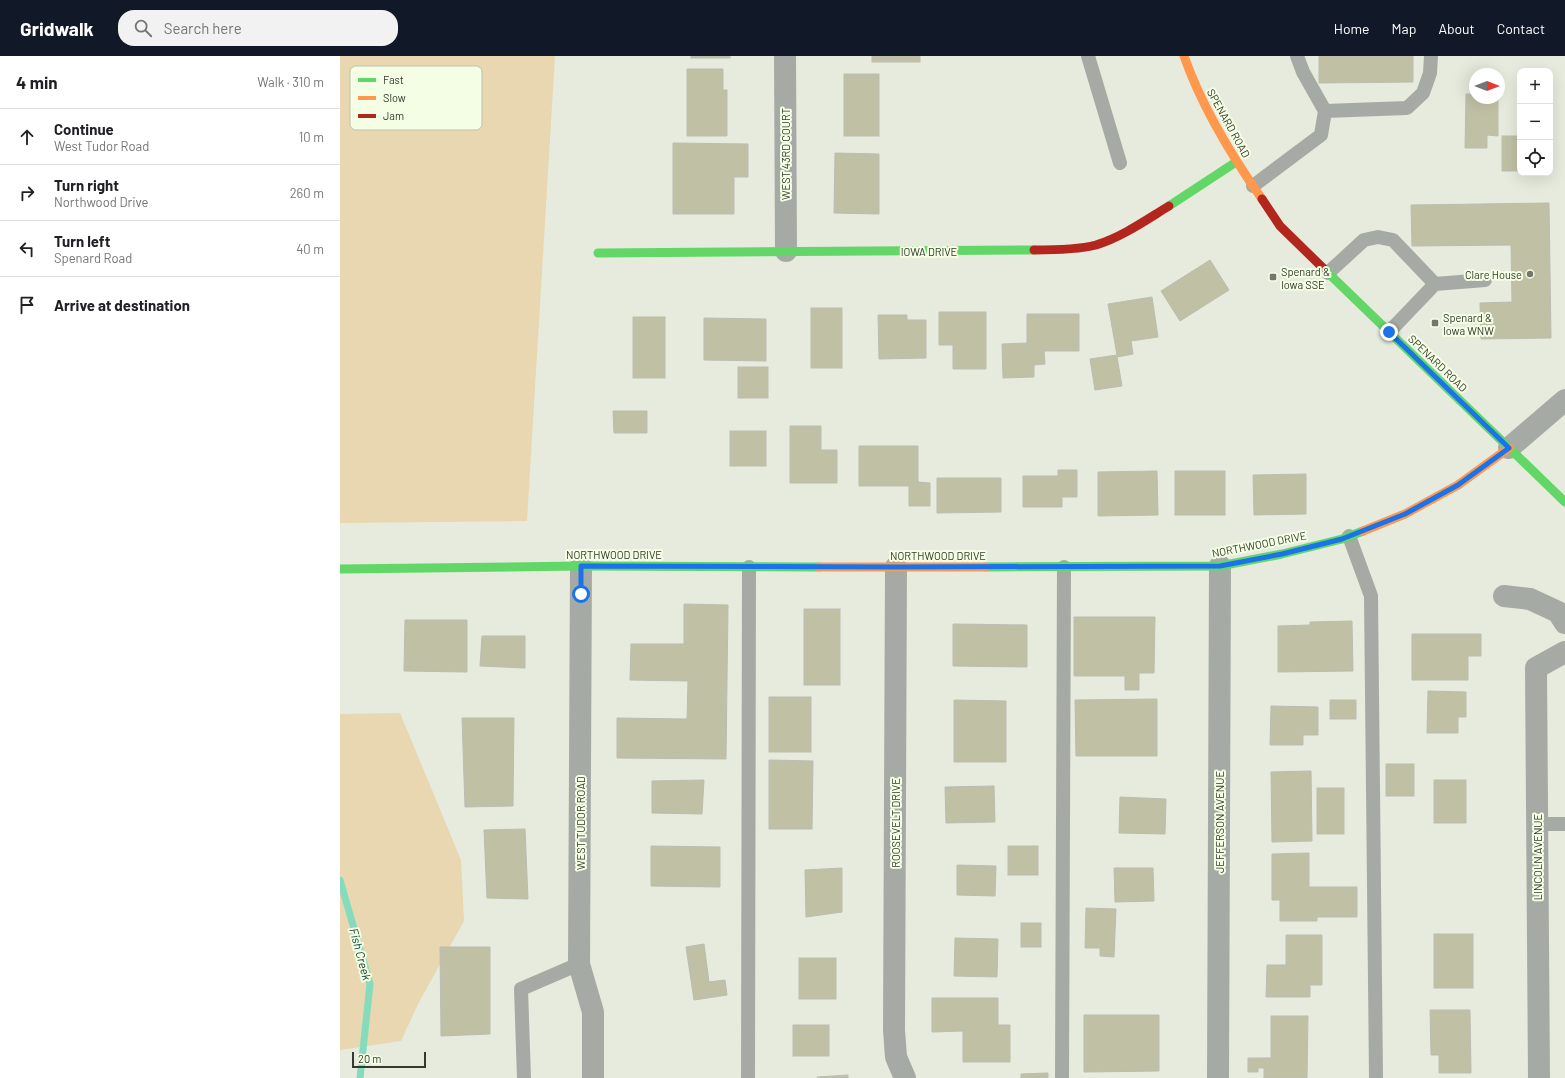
<!DOCTYPE html>
<html lang="en">
<head>
<meta charset="utf-8">
<style>
	body { margin:0; font-family:Barlow,sans-serif; background:#f2f2f2; color:#202124 }
	.controls { position:absolute; right:12px; top:12px; display:grid; overflow:hidden; border-radius:8px; box-shadow:0 4px 16px #0002 }
	.controls button { width:36px; height:36px; display:grid; place-items:center; padding:0; border:0; border-bottom:1px solid #e0e0e0; background:#fff; color:#202124; font:20px sans-serif }
	.compass { position:absolute; left:1129px; top:12px; width:36px; height:36px; border-radius:50%; background:#fff; box-shadow:0 4px 16px #0002; rotate:90deg }
	.scale { position:absolute; left:12px; bottom:10px; width:74px; box-sizing:border-box; padding-left:4px; border:2px solid #35392f; border-top:0; font-size:11px; line-height:14px; white-space:nowrap; color:#35392f; -webkit-text-stroke:3px #f4fee4; paint-order:stroke }
	.stop { position:absolute; width:12px; height:12px; margin:-9px; border:3px solid #1a73e8; border-radius:50%; background:#fff }
	.stop.end { background:#1a73e8; border-color:#fff; box-shadow:0 1px 4px #0008 }
	.list { margin:0; padding:0; list-style:none }
	h2 { display:flex; justify-content:space-between; align-items:center; height:52px; margin:0; padding:0 16px; font-size:17px }
	h2 small { font-size:13px; font-weight:400; color:#757577 }
	.list li { display:grid; grid-template-columns:26px 1fr auto; gap:12px; align-items:center; box-sizing:border-box; height:56px; padding:0 16px; border-top:1px solid #e0e0e0 }
	.list b { display:block; font-size:15px; white-space:nowrap }
	.list p { margin:0; font-size:13px; white-space:nowrap; color:#757577 }
	.list em { font-size:13px; font-style:normal; color:#757577 }
	.icon { flex:none; width:22px; height:22px; fill:none; stroke:currentColor; stroke-width:2; stroke-linecap:round; stroke-linejoin:round }
	.map { position:relative; flex:none; width:1225px; height:1022px; overflow:hidden }
	header { display:flex; align-items:center; gap:24px; box-sizing:border-box; height:56px; padding:0 20px; background:#111827; color:#fff }
	header strong { font-size:19px }
	nav { display:flex; gap:22px; margin-inline-start:auto; font-size:14px }
	.search { width:280px; height:36px; background:#f2f2f2; display:flex; align-items:center; gap:10px; box-sizing:border-box; padding:0 14px; border-radius:16px; color:#757577; font-size:15px }
	main { display:flex }
	aside { flex:1; background:#fff }
	.map>svg:first-child { display:block }
</style>
</head>
<body>
<header>
<strong>Gridwalk</strong>
<div class="search"><svg class="icon" aria-label="search" viewBox="0 0 24 24"><circle cx="10" cy="10" r="6"/><path d="M15 15l6 6"/></svg>Search here</div>
<nav><a>Home</a><a>Map</a><a>About</a><a>Contact</a></nav>
</header>
<main>
<aside>
<h2>4 min<small>Walk · 310 m</small></h2>
<ul class="list">
<li><svg class="icon" aria-label="ahead" viewBox="0 0 24 24"><path d="M12 20V5M6 11l6-6 6 6"/></svg><div><b>Continue</b><p>West Tudor Road</p></div><em>10 m</em></li>
<li><svg class="icon" aria-label="right" viewBox="0 0 24 24"><path d="M7 20v-9h11M14 6l5 5-5 5"/></svg><div><b>Turn right</b><p>Northwood Drive</p></div><em>260 m</em></li>
<li><svg class="icon" aria-label="left" viewBox="0 0 24 24"><path d="M17 20v-9H6M10 6l-5 5 5 5"/></svg><div><b>Turn left</b><p>Spenard Road</p></div><em>40 m</em></li>
<li><svg class="icon" aria-label="arrive" viewBox="0 0 24 24"><path d="M6 21V4h12l-3 4 3 4H6"/></svg><div><b>Arrive at destination</b></div></li>
</ul>
</aside>
<div class="map">
<svg width="1225" height="1022" viewBox="0 0 1225 1022">
	<rect width="100%" height="100%" fill="#e6ebdd"/>
	<g fill="#e8d7b0">
		<path d="M 0,0 L 215,0 L 187,465 L 0,467 Z"/>
		<path d="M 60,657 L 121,804 L 124,865 L 78,948 L 61,985 L 0,994 L 0,658 Z"/>
	</g>
	<g fill="none" stroke-linecap="round" stroke-linejoin="round">
		<path stroke="#85dcbc" stroke-width="7" d="M 0,824 L 30,928 L 20,1022"/>
	</g>
	<g fill="#c0c0a5" stroke="#bbbdb2">
		<rect x="351" y="0" width="39" height="2"/>
		<rect x="532" y="0" width="48" height="6"/>
		<path d="M 979,0 L 1073,0 L 1073,26 L 979,27 Z"/>
		<path d="M 347,13 L 383,13 L 383,34 L 387,34 L 387,80 L 347,80 Z"/>
		<rect x="504" y="18" width="35" height="62"/>
		<path d="M 1126,38 L 1135,38 L 1135,42 L 1158,42 L 1158,80 L 1147,79 L 1147,92 L 1125,92 Z"/>
		<rect x="1162" y="80" width="18" height="35"/>
		<path d="M 333,87 L 408,88 L 408,121 L 394,121 L 394,158 L 333,158 Z"/>
		<path d="M 495,97 L 539,98 L 539,158 L 494,157 Z"/>
		<path d="M 1209,147 L 1211,282 L 1141,283 L 1140,247 L 1172,246 L 1171,189 L 1072,190 L 1071,149 Z"/>
		<path d="M 870,204 L 889,234 L 840,265 L 821,235 Z"/>
		<path d="M 812,241 L 818,281 L 791,285 L 793,298 L 777,301 L 782,330 L 755,334 L 750,303 L 777,299 L 768,248 Z"/>
		<rect x="471" y="252" width="31" height="60"/>
		<path d="M 599,256 L 646,256 L 646,313 L 613,313 L 613,289 L 599,289 Z"/>
		<path d="M 687,258 L 739,258 L 739,295 L 704,295 L 705,308 L 694,309 L 694,321 L 663,322 L 662,288 L 687,287 Z"/>
		<path d="M 538,259 L 567,259 L 567,264 L 586,264 L 586,302 L 539,303 Z"/>
		<rect x="293" y="261" width="32" height="61"/>
		<path d="M 364,262 L 426,263 L 426,305 L 364,304 Z"/>
		<rect x="398" y="311" width="30" height="31"/>
		<path d="M 273,355 L 307,355 L 307,377 L 274,377 Z"/>
		<path d="M 450,370 L 481,370 L 481,394 L 497,394 L 497,427 L 450,427 Z"/>
		<rect x="390" y="375" width="36" height="35"/>
		<path d="M 519,390 L 578,390 L 578,426 L 590,427 L 590,450 L 569,450 L 569,430 L 519,430 Z"/>
		<path d="M 718,414 L 737,414 L 737,441 L 722,441 L 722,451 L 683,451 L 683,420 L 718,420 Z"/>
		<path d="M 817,415 L 818,459 L 758,460 L 758,416 Z"/>
		<rect x="835" y="415" width="50" height="44"/>
		<path d="M 966,418 L 966,458 L 914,459 L 913,419 Z"/>
		<path d="M 597,422 L 661,422 L 661,456 L 597,457 Z"/>
		<path d="M 344,548 L 388,549 L 386,703 L 277,702 L 277,662 L 347,663 L 348,625 L 290,624 L 291,588 L 344,588 Z"/>
		<rect x="464" y="553" width="36" height="76"/>
		<path d="M 734,561 L 815,561 L 814,617 L 799,617 L 799,634 L 785,634 L 785,620 L 734,620 Z"/>
		<path d="M 65,564 L 127,564 L 127,616 L 64,615 Z"/>
		<path d="M 1012,565 L 1013,615 L 938,616 L 938,570 L 970,569 L 970,566 Z"/>
		<path d="M 613,568 L 687,569 L 687,611 L 613,610 Z"/>
		<path d="M 1072,578 L 1141,578 L 1141,600 L 1128,600 L 1128,624 L 1072,624 Z"/>
		<path d="M 142,580 L 185,580 L 185,612 L 140,610 Z"/>
		<path d="M 1088,635 L 1126,636 L 1126,661 L 1118,661 L 1118,677 L 1087,677 Z"/>
		<rect x="429" y="641" width="42" height="55"/>
		<path d="M 817,643 L 817,700 L 736,700 L 735,644 Z"/>
		<path d="M 614,644 L 666,645 L 666,706 L 614,706 Z"/>
		<rect x="990" y="644" width="26" height="19"/>
		<path d="M 931,650 L 978,651 L 978,679 L 963,679 L 963,689 L 930,689 Z"/>
		<path d="M 122,662 L 174,662 L 173,750 L 125,751 Z"/>
		<path d="M 429,704 L 473,705 L 472,773 L 429,773 Z"/>
		<rect x="1046" y="708" width="28" height="32"/>
		<path d="M 971,715 L 972,785 L 932,786 L 931,716 Z"/>
		<path d="M 364,724 L 362,758 L 312,757 L 312,725 Z"/>
		<rect x="1094" y="724" width="32" height="43"/>
		<path d="M 654,730 L 655,766 L 606,767 L 605,731 Z"/>
		<rect x="977" y="732" width="27" height="46"/>
		<path d="M 780,741 L 826,743 L 825,778 L 779,777 Z"/>
		<path d="M 185,773 L 188,843 L 147,842 L 144,774 Z"/>
		<path d="M 311,790 L 380,791 L 380,831 L 311,830 Z"/>
		<rect x="668" y="790" width="30" height="29"/>
		<path d="M 969,797 L 969,831 L 1017,831 L 1017,861 L 977,861 L 977,865 L 940,865 L 940,844 L 932,844 L 932,798 Z"/>
		<path d="M 617,809 L 656,810 L 655,840 L 617,839 Z"/>
		<path d="M 502,812 L 502,856 L 466,861 L 465,814 Z"/>
		<path d="M 774,812 L 813,812 L 814,845 L 775,846 Z"/>
		<path d="M 746,852 L 776,853 L 774,901 L 760,900 L 760,892 L 745,892 Z"/>
		<rect x="681" y="867" width="20" height="24"/>
		<rect x="1094" y="878" width="39" height="54"/>
		<path d="M 946,879 L 982,879 L 982,929 L 970,929 L 970,941 L 926,941 L 927,909 L 946,909 Z"/>
		<path d="M 615,882 L 658,883 L 657,921 L 614,920 Z"/>
		<path d="M 364,888 L 369,926 L 385,924 L 387,939 L 354,944 L 346,891 Z"/>
		<path d="M 100,891 L 150,891 L 150,978 L 101,980 Z"/>
		<rect x="459" y="902" width="37" height="41"/>
		<path d="M 592,942 L 658,942 L 658,969 L 670,969 L 670,1006 L 623,1006 L 623,975 L 592,976 Z"/>
		<path d="M 1090,954 L 1130,954 L 1131,1017 L 1099,1017 L 1099,999 L 1091,999 Z"/>
		<path d="M 744,959 L 819,959 L 819,1015 L 744,1016 Z"/>
		<path d="M 931,960 L 968,960 L 967,1022 L 924,1022 L 924,1012 L 918,1012 L 918,1016 L 908,1016 L 908,1002 L 931,1002 Z"/>
		<rect x="453" y="969" width="36" height="31"/>
		<path d="M 708,1017 L 708,1022 L 681,1022 L 681,1018 Z"/>
		<path d="M 508,1019 L 508,1022 L 477,1022 L 477,1021 Z"/>
	</g>
	<g fill="none" stroke-linecap="round" stroke-linejoin="round">
		<g stroke="#a6aaa4" stroke-width="14">
			<path d="M 748,0 L 780,107"/>
			<path d="M 985,55 L 1067,52 L 1083,37 L 1090,17 L 1091,0"/>
			<path d="M 913,130 L 981,79 L 985,55 L 963,16 L 957,0"/>
			<path d="M 988,217 L 1024,184 L 1038,181 L 1053,184 L 1095,228"/>
			<path d="M 1049,276 L 1095,228 L 1145,224"/>
			<path d="M 1009,480 L 1031,540 L 1036,1022"/>
			<path d="M 1197,768 L 1225,768"/>
			<path d="M 184,1022 L 181,933 L 239,908"/>
			<path d="M 408,1022 L 409,511"/>
			<path d="M 722,1022 L 724,511"/>
		</g>
		<g stroke="#a6aaa4" stroke-width="22">
			<path d="M 445,0 L 446,195"/>
			<path d="M 1169,392 L 1225,344"/>
			<path d="M 241,510 L 239,908 L 253,956 L 253,1022"/>
			<path d="M 556,511 L 554,974 L 556,1001 L 565,1022"/>
			<path d="M 1164,540 L 1190,543 L 1218,556 L 1225,567"/>
			<path d="M 878,1022 L 880,510"/>
			<path d="M 1199,1022 L 1196,612 L 1225,596"/>
		</g>
		<g stroke="#63d668" stroke-width="9">
			<path d="M 829,150 L 896,106"/>
			<path d="M 258,197 L 694,194"/>
			<path d="M 984,213 L 1225,446"/>
			<path d="M 646,511 L 880,510 L 942,498 L 1002,483 L 1023,475"/>
			<path d="M 0,513 L 241,510 L 479,511"/>
		</g>
		<g stroke="#ff974d" stroke-width="9">
			<path d="M 844,0 C 862,51 891,99 922,143"/>
			<path d="M 1023,475 L 1065,458 L 1118,429 L 1169,392"/>
			<path d="M 479,511 L 646,511"/>
		</g>
		<g stroke="#b3261e" stroke-width="9">
			<path d="M 922,143 L 940,170 L 984,213"/>
			<path d="M 694,194 C 711,194 740,193 756,189 C 782,181 806,164 829,150"/>
		</g>
	</g>
	<g fill="none" stroke-linecap="round" stroke-linejoin="round">
		<path stroke="#1a73e8" stroke-width="5" d="M 241,538 L 241,510 L 556,511 L 880,510 L 942,498 L 1002,483 L 1065,458 L 1118,429 L 1169,392 L 1049,276"/>
	</g>
	<g fill="#73776c" stroke="#f4fee4" stroke-width="1.5">
		<circle cx="1190" cy="218" r="4"/>
		<rect x="929" y="217" width="8" height="8" rx="2"/>
		<rect x="1091" y="263" width="8" height="8" rx="2"/>
	</g>
	<g text-anchor="middle" dominant-baseline="central" stroke-width="4" stroke-linejoin="round" paint-order="stroke">
		<g font-size="11" fill="#35392f" stroke="#f4fee4">
			<text transform="translate(889 67) rotate(61)">SPENARD ROAD</text>
			<text transform="translate(445 98) rotate(-90)">WEST 43RD COURT</text>
			<text x="589" y="195">IOWA DRIVE</text>
			<text transform="translate(1098 307) rotate(44)">SPENARD ROAD</text>
			<text transform="translate(919 488) rotate(-11)">NORTHWOOD DRIVE</text>
			<text x="274" y="498">NORTHWOOD DRIVE</text>
			<text x="598" y="499">NORTHWOOD DRIVE</text>
			<text transform="translate(879 766) rotate(-90)">JEFFERSON AVENUE</text>
			<text transform="translate(240 767) rotate(-90)">WEST TUDOR ROAD</text>
			<text transform="translate(555 767) rotate(-90)">ROOSEVELT DRIVE</text>
			<text transform="translate(1197 801) rotate(-90)">LINCOLN AVENUE</text>
		</g>
		<g font-size="11" fill="#35392f" stroke="#f4fee4" text-anchor="start">
			<text x="941" y="215">Spenard &amp;<tspan x="941" dy="13">Iowa SSE</tspan></text>
			<text x="1182" y="218" text-anchor="end">Clare House</text>
			<text x="1103" y="261">Spenard &amp;<tspan x="1103" dy="13">Iowa WNW</tspan></text>
		</g>
		<g font-size="12" font-style="italic" fill="#0f4535" stroke="#f4fee4">
			<text transform="translate(21 898) rotate(75)">Fish Creek</text>
		</g>
	</g>
	<rect x="10" y="10" width="132" height="64" rx="6" fill="#f4fee4" stroke="#bbc3ae" stroke-width="1"/>
	<rect x="18" y="22" width="18" height="4" fill="#63d668"/>
	<rect x="18" y="40" width="18" height="4" fill="#ff974d"/>
	<rect x="18" y="58" width="18" height="4" fill="#b3261e"/>
	<g font-size="11" fill="#35392f">
		<text x="43" y="28">Fast</text>
		<text x="43" y="46">Slow</text>
		<text x="43" y="64">Jam</text>
	</g>
</svg>
<div class="controls">
<button>+</button>
<button>−</button>
<button><svg class="icon" aria-label="locate" viewBox="0 0 24 24"><circle cx="12" cy="12" r="6"/><path d="M12 2v4M12 18v4M2 12h4M18 12h4"/></svg></button>
</div>
<svg class="compass" viewBox="-18 -18 36 36"><path d="M0-13l5 13h-10z" fill="#e53935"/><path d="M0 13l5-13h-10z" fill="#757577"/></svg>
<div class="scale">20 m</div>
<div class="stop" style="left:241px;top:538px"></div>
<div class="stop end" style="left:1049px;top:276px"></div>
</div>
</main>
</body>
</html>
